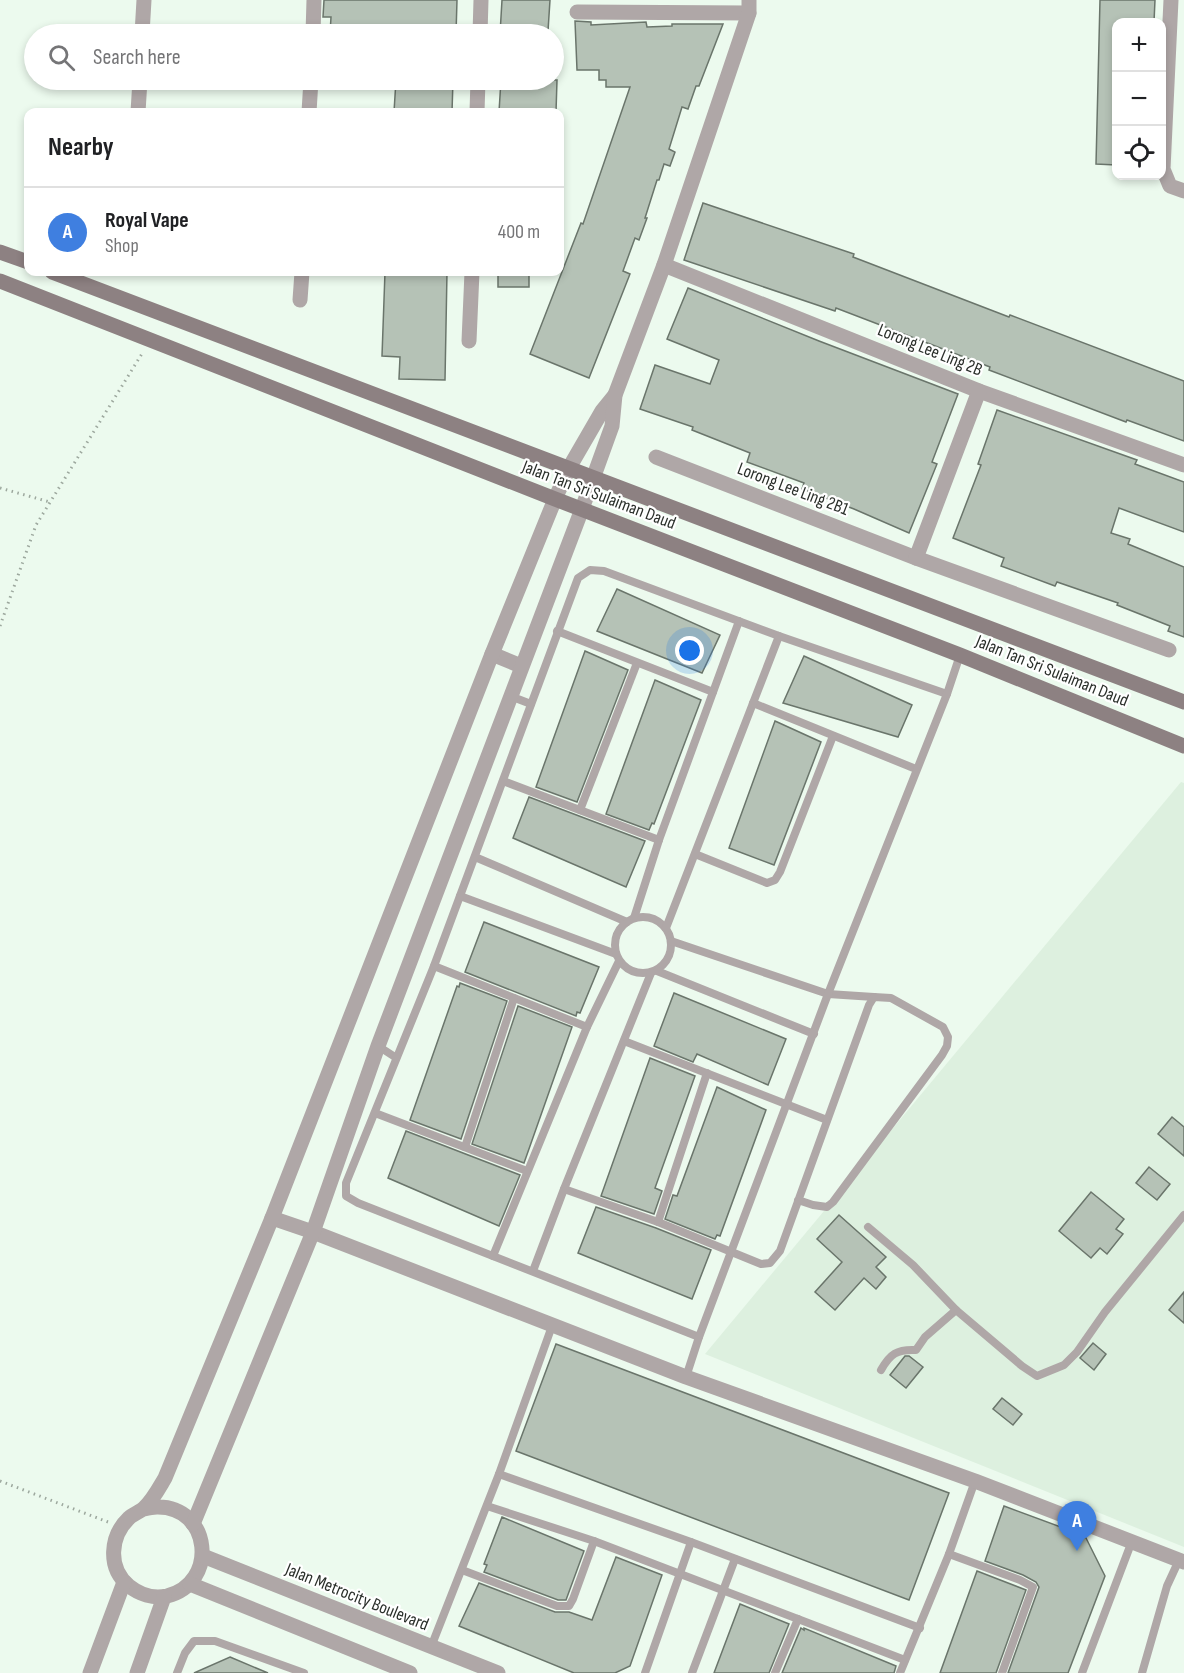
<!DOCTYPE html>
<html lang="en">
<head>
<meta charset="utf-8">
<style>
	body { margin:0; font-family:"Sofia Sans Condensed",sans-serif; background:#f6f6f6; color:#202124 }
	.controls { position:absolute; right:18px; top:18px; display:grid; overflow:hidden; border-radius:12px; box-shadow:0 3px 9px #0003 }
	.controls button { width:54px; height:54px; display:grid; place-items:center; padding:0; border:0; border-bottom:2px solid #e0e0e0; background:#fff; color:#202124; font:30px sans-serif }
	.you { position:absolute; left:690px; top:651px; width:21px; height:21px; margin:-15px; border:4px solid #fff; border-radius:50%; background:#1a73e8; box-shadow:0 0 0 9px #1a73e833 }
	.badge { display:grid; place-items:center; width:39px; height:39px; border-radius:50%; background:#1a73e8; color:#fff; font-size:20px; font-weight:700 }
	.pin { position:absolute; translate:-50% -50px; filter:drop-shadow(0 2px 3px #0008) }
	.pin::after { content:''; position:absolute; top:32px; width:21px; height:18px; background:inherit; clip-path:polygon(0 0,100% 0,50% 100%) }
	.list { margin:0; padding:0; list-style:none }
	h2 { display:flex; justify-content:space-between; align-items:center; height:78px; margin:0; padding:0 24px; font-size:26px }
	h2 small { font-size:20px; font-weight:400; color:#757577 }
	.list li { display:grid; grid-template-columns:39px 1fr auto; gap:18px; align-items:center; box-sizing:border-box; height:90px; padding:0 24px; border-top:2px solid #e0e0e0 }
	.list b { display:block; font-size:22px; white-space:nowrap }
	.list p { margin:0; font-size:20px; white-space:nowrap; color:#757577 }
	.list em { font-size:20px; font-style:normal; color:#757577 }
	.icon { flex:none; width:33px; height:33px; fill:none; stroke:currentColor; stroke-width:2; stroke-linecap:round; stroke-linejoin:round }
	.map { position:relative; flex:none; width:1184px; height:1673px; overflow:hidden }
	.search { position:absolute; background:#fff; box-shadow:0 3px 9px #0003; left:24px; top:24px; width:540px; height:66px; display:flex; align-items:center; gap:15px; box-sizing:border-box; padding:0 21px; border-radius:33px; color:#757577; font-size:22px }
	.panel { position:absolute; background:#fff; box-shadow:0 3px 9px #0003; left:24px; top:108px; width:540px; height:168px; border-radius:12px }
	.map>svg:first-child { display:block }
</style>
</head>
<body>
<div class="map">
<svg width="1184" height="1673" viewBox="0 0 1184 1673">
	<rect width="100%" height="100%" fill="#ecfaee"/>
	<path fill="#ddf0df" d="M 1181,782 L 1184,783 L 1184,1547 L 705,1354 Z"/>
	<g fill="#b5c2b6" stroke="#6a756b" stroke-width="1.5">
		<path d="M 324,0 L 457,0 L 456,34 L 330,34 L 331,17 L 323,17 Z"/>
		<path d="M 502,0 L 550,0 L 548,31 L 541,31 L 541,34 L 500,34 Z"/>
		<path d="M 1100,0 L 1155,0 L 1154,22 L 1116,22 L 1116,165 L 1096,164 Z"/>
		<path d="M 575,21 L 591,22 L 591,25 L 646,22 L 647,27 L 672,26 L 672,24 L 723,24 L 699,86 L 696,86 L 688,109 L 682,107 L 669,149 L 675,152 L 670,166 L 664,164 L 659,180 L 657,180 L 645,218 L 647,218 L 639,240 L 635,238 L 623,271 L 630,274 L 589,378 L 530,354 L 581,223 L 583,224 L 630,87 L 606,87 L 606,80 L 599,80 L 599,70 L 577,70 Z"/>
		<path d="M 396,80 L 453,80 L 452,112 L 394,112 Z"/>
		<path d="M 501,80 L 557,80 L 556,112 L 499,112 Z"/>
		<path d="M 703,203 L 854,254 L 853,257 L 1009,317 L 1010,315 L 1184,381 L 1184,441 L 1127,420 L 1126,422 L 989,370 L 990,367 L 836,308 L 835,311 L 684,260 Z"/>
		<path d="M 385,272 L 447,272 L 445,380 L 399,379 L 400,357 L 382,356 Z"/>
		<path d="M 502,272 L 529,272 L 529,287 L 498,287 L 498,273 L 502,273 Z"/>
		<path d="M 688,288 L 819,341 L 958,394 L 932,462 L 937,464 L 909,533 L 854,509 L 802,489 L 804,483 L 747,462 L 750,453 L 692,430 L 693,427 L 640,409 L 655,365 L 710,384 L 719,360 L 667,339 Z"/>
		<path d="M 997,410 L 1137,460 L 1135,464 L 1184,482 L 1184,532 L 1119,508 L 1111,533 L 1130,539 L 1128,544 L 1184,567 L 1184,637 L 1168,631 L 1170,626 L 1117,605 L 1118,603 L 1057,582 L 1055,586 L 1001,566 L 1004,558 L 953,538 L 981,465 L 978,464 Z"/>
		<path d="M 617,589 L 720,635 L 702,673 L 597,631 Z"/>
		<path d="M 585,651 L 628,670 L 577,802 L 536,787 Z"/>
		<path d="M 804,656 L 912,705 L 898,737 L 783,703 Z"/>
		<path d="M 655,680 L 701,700 L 654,824 L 652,823 L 649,830 L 606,814 Z"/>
		<path d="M 775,721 L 821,742 L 774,865 L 729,848 Z"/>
		<path d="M 529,797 L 645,841 L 626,887 L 513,838 Z"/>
		<path d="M 484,922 L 599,967 L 580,1013 L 577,1012 L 576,1016 L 465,972 Z"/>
		<path d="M 460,983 L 507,1001 L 461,1139 L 410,1120 L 457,986 L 459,987 Z"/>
		<path d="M 674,993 L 786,1039 L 768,1085 L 697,1054 L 693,1062 L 654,1046 Z"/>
		<path d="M 518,1006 L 572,1027 L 524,1163 L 472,1144 Z"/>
		<path d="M 650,1058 L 695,1076 L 655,1188 L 662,1191 L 654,1214 L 601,1196 Z"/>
		<path d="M 717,1087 L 766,1110 L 720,1236 L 717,1235 L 715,1239 L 665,1219 L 673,1195 L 677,1196 Z"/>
		<path d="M 1172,1117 L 1184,1127 L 1184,1156 L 1158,1134 Z"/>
		<path d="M 406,1131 L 520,1175 L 499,1226 L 388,1178 Z"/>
		<path d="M 1149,1167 L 1170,1184 L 1157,1200 L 1136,1183 Z"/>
		<path d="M 1091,1192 L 1124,1219 L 1116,1229 L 1123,1234 L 1107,1254 L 1100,1248 L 1091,1258 L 1059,1231 Z"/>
		<path d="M 596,1207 L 656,1228 L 711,1250 L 692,1299 L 578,1253 Z"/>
		<path d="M 839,1215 L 886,1257 L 876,1267 L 886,1277 L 876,1289 L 864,1278 L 835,1310 L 815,1292 L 842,1262 L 817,1239 Z"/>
		<path d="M 1184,1292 L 1184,1323 L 1169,1310 Z"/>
		<path d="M 1093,1343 L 1106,1354 L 1094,1370 L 1080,1358 Z"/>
		<path d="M 556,1344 L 949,1493 L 909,1600 L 516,1451 Z"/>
		<path d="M 905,1356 L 909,1356 L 923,1367 L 906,1388 L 890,1375 Z"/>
		<path d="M 1002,1398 L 1022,1414 L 1013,1425 L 993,1409 Z"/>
		<path d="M 1004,1506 L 1085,1536 L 1105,1576 L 1068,1673 L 1008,1673 L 1039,1587 L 1036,1582 L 1023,1575 L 985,1561 Z"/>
		<path d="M 502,1517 L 584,1551 L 566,1600 L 558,1600 L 484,1572 L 487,1565 L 484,1564 Z"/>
		<path d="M 616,1557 L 662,1575 L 630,1666 L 615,1673 L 574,1673 L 459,1626 L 479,1583 L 555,1612 L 569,1612 L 592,1620 Z"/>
		<path d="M 977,1571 L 1026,1590 L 996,1673 L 940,1673 Z"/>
		<path d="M 740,1604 L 789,1624 L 769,1673 L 714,1673 Z"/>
		<path d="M 801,1628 L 804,1630 L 804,1628 L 896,1666 L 894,1673 L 782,1673 Z"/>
		<path d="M 230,1657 L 268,1673 L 194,1673 Z"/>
	</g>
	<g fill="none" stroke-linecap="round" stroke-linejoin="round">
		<g stroke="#9da89e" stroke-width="3" stroke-dasharray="1.5 4.5" stroke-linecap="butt">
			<path d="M 0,488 L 50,502"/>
			<path d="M 0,626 L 36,525 L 143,352"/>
			<path d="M 0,1481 L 108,1522"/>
		</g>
		<g stroke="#afa7a7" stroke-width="8">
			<path d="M 557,631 L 713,692"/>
			<path d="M 510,696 L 531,704"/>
			<path d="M 753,703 L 916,769"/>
			<path d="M 503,781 L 659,840"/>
			<path d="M 580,810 L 637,663"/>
			<path d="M 695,854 L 767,883 L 775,880 L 780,872 L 833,736"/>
			<path d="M 475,857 L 627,922"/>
			<path d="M 460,896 L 616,954"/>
			<circle cx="643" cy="945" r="28"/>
			<path d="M 634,918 L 659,840 L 739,621"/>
			<path d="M 666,928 L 779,636"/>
			<path d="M 671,941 L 828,994 L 874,997"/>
			<path d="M 434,966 L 587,1027"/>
			<path d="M 657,971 L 814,1034"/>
			<path d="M 624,1041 L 827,1120"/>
			<path d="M 378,1046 L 395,1057"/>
			<path d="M 375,1113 L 527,1171"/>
			<path d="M 465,1147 L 514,998"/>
			<path d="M 564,1189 L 658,1222 L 761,1264 L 770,1263 L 780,1251 L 869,1005 L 874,997 L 891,998 L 943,1027 L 948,1037 L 947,1046 L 942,1055 L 833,1202 L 827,1207 L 813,1205 L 798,1200"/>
			<path d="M 658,1222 L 707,1073"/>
			<path d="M 868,1227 L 913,1265 L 956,1310 L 1022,1366 L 1037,1376 L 1064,1365 L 1077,1352 L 1105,1312 L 1184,1215"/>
			<path d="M 493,1256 L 587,1027 L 619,961"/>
			<path d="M 533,1271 L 564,1189 L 651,973"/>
			<path d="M 699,1337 L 358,1203 L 346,1196 L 346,1183 L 434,966 L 578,578 L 590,570 L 604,571 L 779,636 L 947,694"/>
			<path d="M 881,1370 C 890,1354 897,1349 916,1350 L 925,1337 L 956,1310"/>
			<path d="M 686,1377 L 699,1337 L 828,994 L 947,694 L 960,655"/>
			<path d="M 499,1474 L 691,1542 L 920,1628"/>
			<path d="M 487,1506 L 594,1541 L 905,1660"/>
			<path d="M 949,1554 L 1020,1580 L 1033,1587 L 1002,1673"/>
			<path d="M 462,1570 L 557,1606 L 569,1606 L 573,1599 L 594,1541"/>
			<path d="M 431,1647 L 499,1474 L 552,1326"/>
			<path d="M 177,1673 L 185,1653 L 194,1641 L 215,1641 L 304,1673"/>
			<path d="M 645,1673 L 691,1542"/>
			<path d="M 692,1673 L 735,1559"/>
			<path d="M 775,1673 L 798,1619"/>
			<path d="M 900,1673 L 949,1554 L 975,1481"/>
			<path d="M 1082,1673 L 1132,1541"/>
			<path d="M 1142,1673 L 1167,1586 L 1179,1560"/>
		</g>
		<g stroke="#afa7a7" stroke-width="15">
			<path d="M 1171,0 L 1163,169 L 1170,186 L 1184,191"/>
			<path d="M 577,12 L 749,13"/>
			<path d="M 142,34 L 144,0"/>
			<path d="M 313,34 L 314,0"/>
			<path d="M 480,34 L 481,0"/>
			<path d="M 138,112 L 140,80"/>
			<path d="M 309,112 L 311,80"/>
			<path d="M 477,112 L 478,80"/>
			<path d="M 664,265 L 979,391 L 1184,465"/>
			<path d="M 300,300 L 302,272"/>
			<path d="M 469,341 L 472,272"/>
			<path d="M 656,457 L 916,558 L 1169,650"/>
			<path d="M 916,558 L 979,391"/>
			<path d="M 492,654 L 521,666"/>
			<path d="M 272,1218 L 313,1232 L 686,1377 L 975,1481 L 1184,1562"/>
			<path d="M 144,1509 C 148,1508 153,1507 157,1507 C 211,1506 219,1583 167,1596 C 153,1599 139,1594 129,1586 C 107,1568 110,1536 129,1518 C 133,1514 140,1512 144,1508 C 153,1500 159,1488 165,1478 L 272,1218 L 492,654 L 555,499 L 569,468 L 602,411 L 615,395"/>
			<path d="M 193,1524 L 313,1232 L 378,1046 L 582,509 L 612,426 L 615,395 L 664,265 L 749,13 L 749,0"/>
			<path d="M 203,1556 L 498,1673"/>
			<path d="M 190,1584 L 410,1673"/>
			<path d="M 90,1673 L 124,1582"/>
			<path d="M 137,1673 L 164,1597"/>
		</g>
		<g stroke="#8d8182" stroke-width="15">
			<path d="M 0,252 L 28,262"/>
			<path d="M 52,272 L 1184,702"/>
			<path d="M 0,281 L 555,499 L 960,655 L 1184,746"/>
		</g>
	</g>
	<g text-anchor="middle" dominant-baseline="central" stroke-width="4.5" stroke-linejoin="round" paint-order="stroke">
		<g font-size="18" fill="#2a2f2a" stroke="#fff">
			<text transform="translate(930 350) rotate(22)">Lorong Lee Ling 2B</text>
			<text transform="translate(793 489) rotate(21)">Lorong Lee Ling 2B1</text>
			<text transform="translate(599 495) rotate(21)">Jalan Tan Sri Sulaiman Daud</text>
			<text transform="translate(1052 671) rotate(22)">Jalan Tan Sri Sulaiman Daud</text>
			<text transform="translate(357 1597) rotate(22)">Jalan Metrocity Boulevard</text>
		</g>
	</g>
</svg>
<div class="controls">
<button>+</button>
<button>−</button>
<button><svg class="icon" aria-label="locate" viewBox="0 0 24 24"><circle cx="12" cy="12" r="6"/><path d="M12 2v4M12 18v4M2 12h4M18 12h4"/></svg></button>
</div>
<div class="you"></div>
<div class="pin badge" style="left:1077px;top:1551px;background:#3f7fe0">A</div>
<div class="search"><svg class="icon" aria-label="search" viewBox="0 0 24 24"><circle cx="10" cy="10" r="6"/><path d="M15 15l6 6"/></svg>Search here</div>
<section class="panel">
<h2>Nearby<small></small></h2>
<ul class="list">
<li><span class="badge" style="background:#3f7fe0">A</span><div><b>Royal Vape</b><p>Shop</p></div><em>400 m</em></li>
</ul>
</section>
</div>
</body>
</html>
